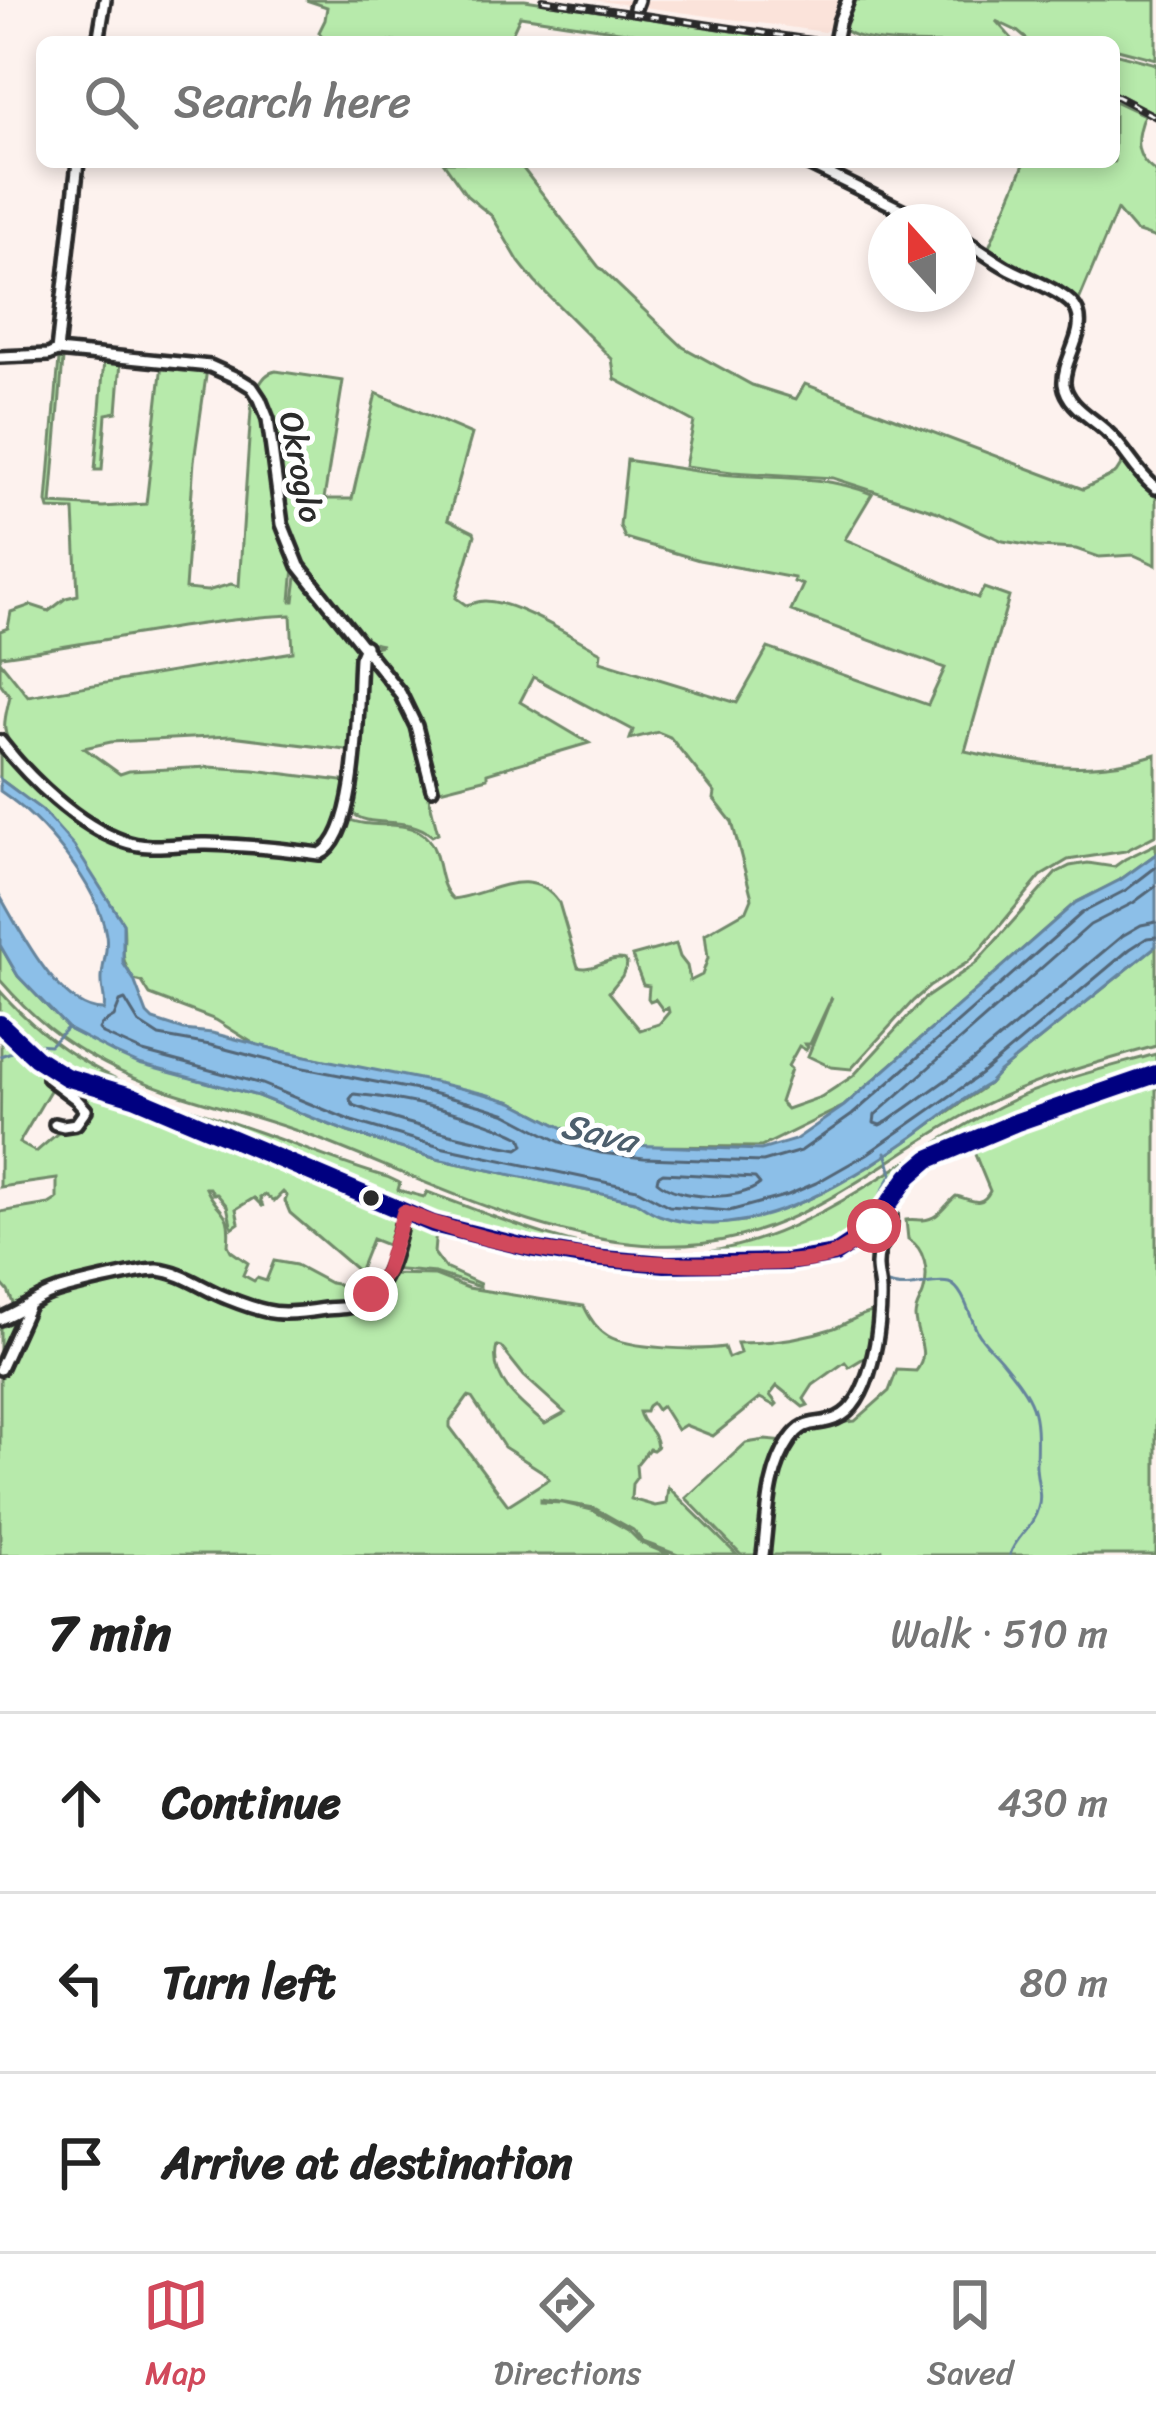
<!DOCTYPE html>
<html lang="en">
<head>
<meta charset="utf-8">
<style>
	body { margin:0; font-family:Sriracha,sans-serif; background:#f2f2f2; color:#222 }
	.compass { position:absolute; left:868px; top:204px; width:108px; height:108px; border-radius:50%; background:#fff; box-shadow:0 6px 18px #0003; rotate:339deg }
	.stop { position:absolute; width:36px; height:36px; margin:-27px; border:9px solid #d1495b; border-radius:50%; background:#fff }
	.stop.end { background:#d1495b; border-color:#fff; box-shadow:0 3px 12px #0008 }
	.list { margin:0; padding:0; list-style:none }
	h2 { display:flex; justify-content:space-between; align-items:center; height:156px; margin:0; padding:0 48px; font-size:51px }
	h2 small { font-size:39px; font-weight:400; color:#767676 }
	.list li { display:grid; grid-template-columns:78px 1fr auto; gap:36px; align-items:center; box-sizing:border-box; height:180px; padding:0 48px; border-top:3px solid #e0e0e0 }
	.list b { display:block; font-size:45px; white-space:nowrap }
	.list em { font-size:39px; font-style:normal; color:#767676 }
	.icon { flex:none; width:66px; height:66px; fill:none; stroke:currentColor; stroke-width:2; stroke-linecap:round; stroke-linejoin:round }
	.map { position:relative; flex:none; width:1156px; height:1555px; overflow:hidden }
	.search { position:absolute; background:#fff; box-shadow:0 6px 18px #0003; left:36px; right:36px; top:36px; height:132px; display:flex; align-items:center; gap:30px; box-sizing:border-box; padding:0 42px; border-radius:18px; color:#767676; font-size:45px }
	.sheet { height:696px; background:#fff }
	nav { display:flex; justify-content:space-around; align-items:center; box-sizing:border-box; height:168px; border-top:3px solid #e0e0e0; background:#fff; font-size:33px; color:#767676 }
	nav a { display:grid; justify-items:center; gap:6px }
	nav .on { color:#d1495b }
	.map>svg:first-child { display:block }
</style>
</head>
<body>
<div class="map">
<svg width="1156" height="1555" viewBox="0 0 1156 1555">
	<rect width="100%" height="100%" fill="#fdf2ee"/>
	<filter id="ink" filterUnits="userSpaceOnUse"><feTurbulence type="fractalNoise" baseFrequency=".00833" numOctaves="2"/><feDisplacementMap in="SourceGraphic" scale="24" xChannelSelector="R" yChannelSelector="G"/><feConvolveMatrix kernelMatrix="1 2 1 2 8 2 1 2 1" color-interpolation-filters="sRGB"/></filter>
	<g filter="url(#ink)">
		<path fill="#fbe3da" d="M 593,0 L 843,0 L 832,27 L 824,32 Z"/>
		<g fill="#b7eaab" stroke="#718a6b" stroke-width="3" fill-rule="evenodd">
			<path d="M 306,0 L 525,0 L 805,42 L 691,42 L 520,16 L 508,42 L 326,42 L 319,32 L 325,20 L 327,7 Z"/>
			<path d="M 851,0 L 1156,0 L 1156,59 L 1114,48 L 1114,42 L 1030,42 L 1017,31 L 996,21 L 1015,42 C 979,42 872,50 846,31 L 843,22 Z"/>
			<path d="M 1114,53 L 1156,64 L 1156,114 L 1114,92 Z"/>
			<path d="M 1114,101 L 1144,115 C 1135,137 1133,157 1156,172 L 1156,238 L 1135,231 L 1117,210 L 1078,303 L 1010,267 L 1011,263 L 1006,264 L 987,252 L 1025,162 L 1114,162 Z"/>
			<path d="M 443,162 L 518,162 L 598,266 L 683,347 L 752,385 L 796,399 L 805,384 L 1083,489 L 1116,473 L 1125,459 L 1156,491 L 1156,565 L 1134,555 L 1099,557 L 1076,549 L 1038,547 L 1003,541 L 938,512 L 833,478 L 732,472 L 685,466 L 694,422 L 615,379 L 612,359 L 535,282 L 519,262 L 492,216 L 467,196 Z"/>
			<path d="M 59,359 L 63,359 L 51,504 L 103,507 L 146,504 L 162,364 L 207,369 L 194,461 L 185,589 L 207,591 L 231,584 L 239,586 L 252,396 L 266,428 L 274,507 L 294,567 L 291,601 L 294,601 L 298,569 L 358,644 L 359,652 L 354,751 L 231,736 L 111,742 L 84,748 L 120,774 L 129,771 L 209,767 L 254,770 L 350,782 L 346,801 L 324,856 L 334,849 L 345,820 L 348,819 C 371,830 406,818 425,836 C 443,852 435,883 453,899 C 490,895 531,862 559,903 L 578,967 C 594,972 608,955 625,960 L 627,964 L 622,976 L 609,992 L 640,1030 L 659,1024 L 669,1012 L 668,1008 L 663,1010 L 655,999 L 650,1001 L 648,998 L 649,986 L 643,985 L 632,956 L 676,944 L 680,957 L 687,966 L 690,981 L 702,975 L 708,958 L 705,934 L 747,910 L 752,898 L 732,822 L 714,799 L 715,793 L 670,737 L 658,732 L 630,739 L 633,730 L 533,677 L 520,702 L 589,743 L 487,773 L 487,778 L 436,791 L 409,703 L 394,677 L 374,651 L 373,647 L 382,645 C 364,643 357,631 345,619 C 317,587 294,557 286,514 C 277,470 280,427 258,387 C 263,379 266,373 276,371 L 343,381 L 324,499 L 352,499 L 376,393 L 472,434 L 448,519 L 474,532 L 475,535 L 456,598 L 466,605 C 472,604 478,601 485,601 C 516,601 572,637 601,652 L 600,661 L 737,703 L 768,648 L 928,705 L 945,668 L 791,611 L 803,585 L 794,582 L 794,578 L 699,560 L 625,538 L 620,526 L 627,460 C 658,465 690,471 721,474 C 771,479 824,474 872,494 L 845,539 L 978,598 L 984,588 L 1009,597 L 965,751 C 1029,765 1094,776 1156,754 L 1156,835 L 1125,851 L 1068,860 L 1041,876 L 980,950 L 968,962 L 929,987 L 913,1001 L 851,1069 L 831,1067 L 808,1056 L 832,997 L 810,1044 L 805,1044 L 808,1047 L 806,1050 L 799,1046 L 788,1066 L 791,1069 L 780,1102 L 787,1109 L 821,1097 L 853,1076 L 924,999 L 975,964 L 1056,873 L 1070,866 L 1088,863 L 1114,867 L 1125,859 L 1156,844 L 1156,854 L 1120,880 L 1075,903 L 844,1106 L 761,1147 L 644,1146 L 579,1136 L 512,1102 L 256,1045 L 216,1020 L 150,995 L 142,982 L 134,980 C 116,953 127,952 123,923 C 86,865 58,819 0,779 L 0,746 L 11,756 L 15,752 C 0,730 4,722 10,696 L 0,683 L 0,661 L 28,696 L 293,652 L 291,615 C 194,620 98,643 1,656 L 0,659 L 0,631 L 8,628 L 11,612 L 31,605 L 49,611 L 66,598 L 78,595 L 74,510 L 49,509 L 47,502 Z"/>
			<path d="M 104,360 L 121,361 L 117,412 L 106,414 L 102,470 L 95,470 Z"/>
			<path d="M 367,654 C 418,715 418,761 438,833 L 432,836 C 406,813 370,831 350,811 L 362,663 Z"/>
			<path d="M 0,945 L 18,976 L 70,1030 L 139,1063 L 258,1096 L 348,1132 L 437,1159 L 635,1201 L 666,1217 L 713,1224 L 744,1221 L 791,1207 L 822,1193 L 873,1164 L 988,1084 L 999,1072 L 1156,946 L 1156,1046 C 1091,1064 1028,1081 968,1113 C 891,1155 824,1215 737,1237 C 597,1274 433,1181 303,1133 C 238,1109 167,1097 105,1064 C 62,1042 32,1017 0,980 Z"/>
			<path d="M 0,991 C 74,1076 154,1095 256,1131 C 300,1146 343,1165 387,1177 L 400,1183 L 398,1190 L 424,1197 L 427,1192 C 492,1215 558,1245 627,1253 C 779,1272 876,1170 1000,1106 C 1049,1081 1103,1069 1156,1054 L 1156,1067 L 1003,1120 L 928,1153 L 905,1173 L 866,1226 L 864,1225 C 852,1234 841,1247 826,1251 C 797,1261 764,1259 734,1259 C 656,1261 580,1255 504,1237 C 470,1229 438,1222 410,1202 L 398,1205 L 383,1196 L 380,1190 L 370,1186 L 368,1189 L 353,1186 L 174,1106 L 142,1093 L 77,1076 L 55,1065 L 0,1018 Z"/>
			<path d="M 1,1032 L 40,1069 L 42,1078 L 52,1087 L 19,1143 L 36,1152 L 59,1132 L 80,1126 L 90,1113 L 86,1105 L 57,1077 L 196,1127 L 394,1213 L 399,1218 L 392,1247 L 372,1239 L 359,1272 L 290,1213 L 285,1201 L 287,1196 L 283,1192 L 274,1201 L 265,1195 L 260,1198 L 263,1207 L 254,1198 L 236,1209 L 239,1223 L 232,1228 L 227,1206 L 217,1194 L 213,1194 L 210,1188 L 206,1188 C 219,1216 232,1207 228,1245 L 231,1251 L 248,1263 L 243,1275 L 254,1281 L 257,1278 L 266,1281 L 274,1261 L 296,1265 L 330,1283 L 371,1289 C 358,1306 338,1305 318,1308 L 312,1304 L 310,1316 L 358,1308 L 387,1274 L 435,1275 L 468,1288 L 584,1306 C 589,1317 596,1329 608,1336 C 630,1349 698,1351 724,1347 L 728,1358 L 740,1353 L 737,1343 C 772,1343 801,1339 834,1328 C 851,1322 859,1314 876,1311 L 867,1356 L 849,1367 L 845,1362 L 813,1385 L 804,1399 L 808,1405 L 803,1407 L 777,1386 L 770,1395 L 777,1404 L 775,1406 L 760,1398 L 713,1436 L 685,1425 L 677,1430 L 662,1406 L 657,1410 L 652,1403 L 648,1406 L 646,1412 L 639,1412 C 643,1428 655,1428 657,1447 L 653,1450 L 649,1449 L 636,1465 L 637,1477 L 632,1484 L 631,1499 L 655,1506 L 666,1504 L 668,1487 L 737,1555 L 678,1555 L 643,1542 L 633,1530 L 594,1508 L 541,1499 L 541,1502 L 563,1503 L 592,1510 L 628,1530 L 641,1543 L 670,1555 L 0,1555 L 0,1320 L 29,1311 L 36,1305 L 15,1308 L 8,1291 L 0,1282 L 0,1212 L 49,1204 L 57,1199 L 57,1179 L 0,1187 ZM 497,1346 L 501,1347 L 524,1376 L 565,1413 L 545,1424 C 522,1405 488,1379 497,1346 ZM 468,1397 L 472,1398 L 504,1447 L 543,1472 L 549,1479 L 508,1505 L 450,1427 L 450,1422 Z"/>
			<path d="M 1156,1079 L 1156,1555 L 883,1555 L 882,1550 L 865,1555 L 765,1555 L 780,1460 L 805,1426 L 855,1421 L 889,1391 L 897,1370 L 916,1371 C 931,1352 916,1338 915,1317 C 915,1306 922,1300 924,1290 C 929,1272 925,1248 908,1239 L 906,1220 C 912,1219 917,1220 923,1220 C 939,1219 945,1205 956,1196 C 971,1199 981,1209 990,1191 L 974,1152 C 1029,1117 1094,1100 1156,1079 Z"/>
			<path d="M 411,1220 L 424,1228 L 423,1232 L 429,1234 L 436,1230 L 434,1253 L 445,1268 L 480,1284 L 480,1287 L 435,1273 L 389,1269 L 406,1221 Z"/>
			<path d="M 765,1440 L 786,1442 L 777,1459 L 761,1555 L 741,1555 L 686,1498 L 746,1443 Z"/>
		</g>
		<path fill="#8cbfe8" stroke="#65849c" stroke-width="3" d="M 0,779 L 42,810 L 74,846 L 123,923 L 123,963 L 134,980 L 147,1014 L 153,1020 L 184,1030 L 212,1033 L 286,1052 L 434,1082 L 485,1094 L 512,1102 L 579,1136 L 628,1145 L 761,1150 L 795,1140 L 844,1106 L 1075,903 L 1120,880 L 1156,854 L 1156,946 L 999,1072 L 988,1084 C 961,1099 938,1119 913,1137 C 845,1184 745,1248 659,1215 C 650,1212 643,1206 635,1201 L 437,1159 L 348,1132 L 258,1096 L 139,1064 L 114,1053 L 70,1030 L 18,976 L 0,945 L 0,896 C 20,930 60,1012 104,1010 C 106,1000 102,992 102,982 C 101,966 109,951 106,935 C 98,884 42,819 0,791 Z"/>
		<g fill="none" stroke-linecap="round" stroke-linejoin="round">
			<g stroke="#526677" stroke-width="3">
				<path d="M 1156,867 L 1126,890 L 1082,913 L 852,1115 L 801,1151 L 763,1162 L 644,1158 L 601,1153 L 560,1142 L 507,1114 L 482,1106 L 432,1093 L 283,1064 L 210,1045 L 159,1036 L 139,1023 L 125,1000 L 120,1002 L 114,1017 L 102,1024 L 99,1029 L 103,1034 L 143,1052 L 262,1084 L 352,1121 L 440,1147 L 637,1189 L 669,1206 L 729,1211 L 788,1195 L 816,1183 L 867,1154 L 980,1075 L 1130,949 L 1147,938 L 1156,937"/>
				<path d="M 1156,886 L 1133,903 L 1090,925 L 875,1115 L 874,1123 L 880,1125 L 888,1121 L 970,1063 L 1122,936 L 1141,925 L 1156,922"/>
				<path d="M 354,1094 C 406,1099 475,1114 521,1137 L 524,1145 L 518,1149 C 462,1138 406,1125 353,1105 L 350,1099 Z"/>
				<path d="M 663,1173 L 755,1178 L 760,1184 C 739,1202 678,1200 657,1181 L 658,1176 Z"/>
			</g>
			<g stroke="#65849c" stroke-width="3">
				<path d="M 0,1056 L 35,1044 L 50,1045 L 67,1028"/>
				<path d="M 871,1220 L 875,1204 L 892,1174 L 886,1152"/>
				<path d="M 871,1235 L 873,1262"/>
				<path d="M 885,1283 C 910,1293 932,1278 949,1283 C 964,1288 970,1318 977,1331 C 983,1342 993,1350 1001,1360 C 1035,1402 1038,1408 1036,1462 C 1035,1477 1043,1493 1038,1508 C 1033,1528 1015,1537 1010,1555"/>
			</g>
			<defs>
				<g id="minor">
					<path d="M 635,8 L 638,0"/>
					<path d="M 98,42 L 105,0"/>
					<path d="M 835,42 L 839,22 L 848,0"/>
					<path d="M 78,162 L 57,351 L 210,366 L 239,379 L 252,387 L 260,399 L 268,419 L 282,524 L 299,566 L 400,693 L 416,726 L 432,789"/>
					<path d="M 804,162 L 927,222"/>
					<path d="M 958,237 C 975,246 990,258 1006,267 C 1023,277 1070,293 1077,311 C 1087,333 1062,361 1064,384 C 1067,406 1093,418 1107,432 C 1126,449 1135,472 1156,488"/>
					<path d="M 0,357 L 48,355 L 57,351"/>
					<path d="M 0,741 C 29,778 77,825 123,841 C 150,851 179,843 207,844 C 245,845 282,849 320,854 C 360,835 357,700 360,658 L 365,646"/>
					<path d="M 48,1068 L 48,1078 L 76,1099 L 86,1110 L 76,1124 L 63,1126 L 55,1124"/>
					<path d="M 868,1232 L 889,1205"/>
					<path d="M 0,1319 C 17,1312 33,1301 49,1294 C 64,1288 143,1269 158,1270 C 182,1272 205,1290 227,1298 C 269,1315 281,1316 325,1309 C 337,1308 351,1309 362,1302 C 390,1286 397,1241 404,1212"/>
					<path d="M 0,1369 L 28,1307"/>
					<path d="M 763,1555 C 768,1517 767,1473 790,1440 C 806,1417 817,1427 837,1418 C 871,1404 881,1326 880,1293 C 880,1283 877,1275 877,1266 C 876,1241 898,1234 889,1205"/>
				</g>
				<g id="tertiary">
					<path d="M 0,1024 L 19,1043"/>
					<path d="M 36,1058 C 63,1079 95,1085 128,1096 C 148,1102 168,1110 188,1118 C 269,1151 348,1194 432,1223 C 527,1256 630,1265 729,1264 C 779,1263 828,1265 868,1232"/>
					<path d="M 889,1205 L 917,1168 L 943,1152 L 1017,1122 L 1156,1074"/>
				</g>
			</defs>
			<use href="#minor" stroke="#2b2b2b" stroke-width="18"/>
			<use href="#tertiary" stroke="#2b2b2b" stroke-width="20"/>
			<use href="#minor" stroke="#fff" stroke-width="9"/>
			<use href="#tertiary" stroke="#fff" stroke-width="10"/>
			<defs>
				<g id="rail">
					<path d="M 543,0 L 825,42"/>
					<path d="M 1114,95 L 1156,117"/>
				</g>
			</defs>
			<use href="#rail" stroke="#2b2b2b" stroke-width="8"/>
			<use href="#rail" stroke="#fff" stroke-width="3" stroke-dasharray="9" stroke-linecap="butt"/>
			<defs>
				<path id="bus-1" d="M 0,1024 L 36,1058 L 66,1077 L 134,1097 L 433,1224 L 534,1249 L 581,1257 L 665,1264 L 787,1262 L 835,1254 L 868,1232 L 909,1176 L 929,1159 L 1017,1122 L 1156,1074"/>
			</defs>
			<use href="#bus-1" stroke="#fff" stroke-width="27"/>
			<use href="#bus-1" stroke="#000080" stroke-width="18"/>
		</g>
	</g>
	<g fill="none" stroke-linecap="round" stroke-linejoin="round" filter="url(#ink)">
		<path stroke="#d1495b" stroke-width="15" d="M 371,1294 L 386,1271 L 404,1212 C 509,1254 625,1266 737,1264 C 768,1263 799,1264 829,1256 C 847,1250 861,1239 874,1226"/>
	</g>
	<circle fill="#2b2b2b" stroke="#fff" stroke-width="4.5" cx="371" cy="1198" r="10"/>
	<g text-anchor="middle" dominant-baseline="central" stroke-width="10" stroke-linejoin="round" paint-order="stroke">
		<g font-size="33" fill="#2b2b2b" stroke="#fff">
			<text transform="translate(301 467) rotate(79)">Okroglo</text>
		</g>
		<g font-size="36" font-style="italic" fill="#4d5f6d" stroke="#fff">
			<text transform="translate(599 1133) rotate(13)">Sava</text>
		</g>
	</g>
</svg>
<svg class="compass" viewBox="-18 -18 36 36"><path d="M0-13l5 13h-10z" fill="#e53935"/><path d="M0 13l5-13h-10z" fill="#767676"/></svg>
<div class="stop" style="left:874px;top:1226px"></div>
<div class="stop end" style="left:371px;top:1294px"></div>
<div class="search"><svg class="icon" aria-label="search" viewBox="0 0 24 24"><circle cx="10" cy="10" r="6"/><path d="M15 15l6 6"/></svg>Search here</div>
</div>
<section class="sheet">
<h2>7 min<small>Walk · 510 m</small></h2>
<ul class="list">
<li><svg class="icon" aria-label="ahead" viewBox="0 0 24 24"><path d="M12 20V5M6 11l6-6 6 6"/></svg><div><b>Continue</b></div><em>430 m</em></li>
<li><svg class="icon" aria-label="left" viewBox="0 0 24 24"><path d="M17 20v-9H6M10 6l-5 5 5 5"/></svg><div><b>Turn left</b></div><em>80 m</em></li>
<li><svg class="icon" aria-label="arrive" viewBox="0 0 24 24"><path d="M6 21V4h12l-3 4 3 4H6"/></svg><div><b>Arrive at destination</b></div></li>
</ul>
</section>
<nav>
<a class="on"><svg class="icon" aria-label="map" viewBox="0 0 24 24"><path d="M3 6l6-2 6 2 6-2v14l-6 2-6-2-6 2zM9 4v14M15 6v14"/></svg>Map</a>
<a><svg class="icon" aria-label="directions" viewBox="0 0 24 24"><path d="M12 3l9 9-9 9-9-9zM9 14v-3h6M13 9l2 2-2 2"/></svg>Directions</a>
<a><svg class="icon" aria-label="saved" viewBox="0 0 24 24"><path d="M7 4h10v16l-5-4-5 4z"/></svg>Saved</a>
</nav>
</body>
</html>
